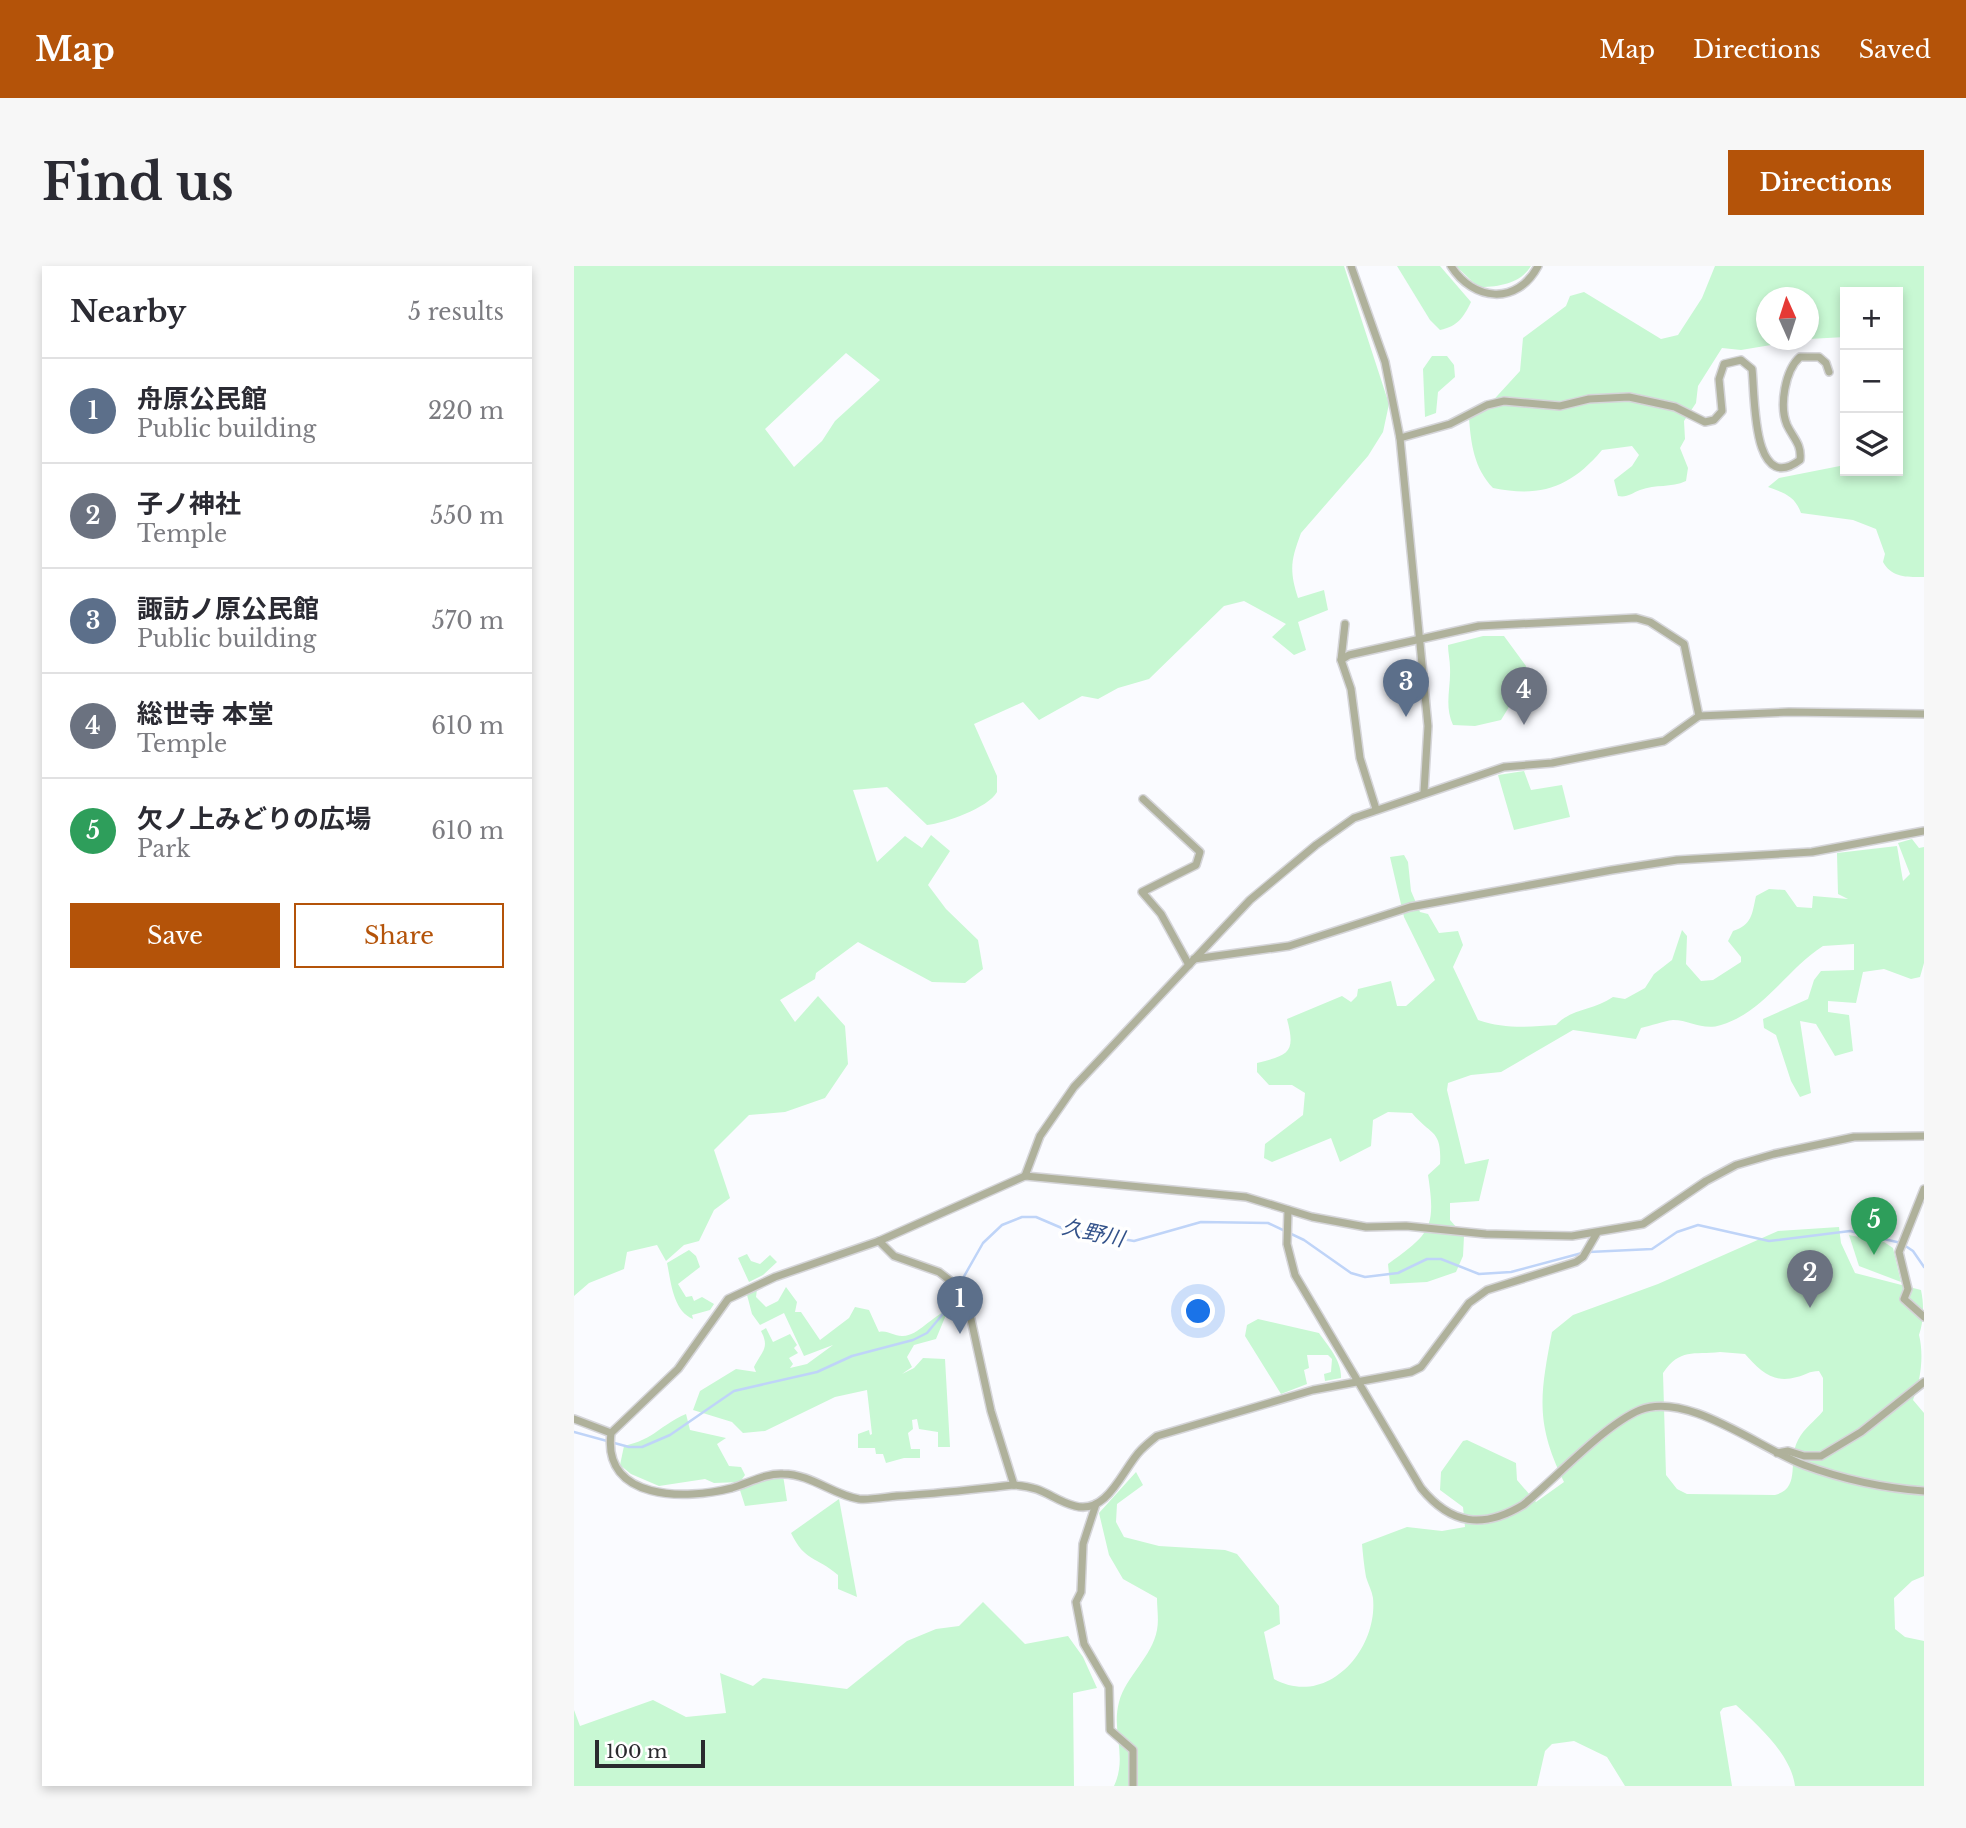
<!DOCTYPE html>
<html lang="en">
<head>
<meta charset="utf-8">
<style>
	body { margin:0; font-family:"Libre Baskerville","Noto Sans JP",serif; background:#f7f7f7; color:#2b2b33 }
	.controls { position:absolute; right:21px; top:21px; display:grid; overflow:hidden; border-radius:0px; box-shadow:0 4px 10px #0003 }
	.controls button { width:63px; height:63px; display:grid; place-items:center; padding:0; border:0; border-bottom:2px solid #e1e1e2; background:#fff; color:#2b2b33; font:35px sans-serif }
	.compass { position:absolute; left:1182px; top:21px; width:63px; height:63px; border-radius:50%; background:#fff; box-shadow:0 4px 10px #0003; rotate:357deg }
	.scale { position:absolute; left:21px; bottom:18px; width:110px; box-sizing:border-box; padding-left:7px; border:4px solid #2a2a2e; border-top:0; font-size:19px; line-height:24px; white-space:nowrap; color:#2a2a2e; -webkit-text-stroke:5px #fff; paint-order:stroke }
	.you { position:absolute; left:625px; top:1046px; width:24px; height:24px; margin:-18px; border:5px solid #fff; border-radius:50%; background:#1a73e8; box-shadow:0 0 0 10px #1a73e833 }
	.badge { display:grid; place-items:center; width:46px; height:46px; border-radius:50%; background:#b45309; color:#fff; font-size:23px; font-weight:700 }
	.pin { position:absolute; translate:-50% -58px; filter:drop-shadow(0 2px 4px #0008) }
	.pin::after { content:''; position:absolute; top:37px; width:24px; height:21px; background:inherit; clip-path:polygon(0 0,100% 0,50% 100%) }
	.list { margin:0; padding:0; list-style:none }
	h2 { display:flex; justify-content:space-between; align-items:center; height:91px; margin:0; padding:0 28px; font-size:30px }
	h2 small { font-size:23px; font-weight:400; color:#7c7c81 }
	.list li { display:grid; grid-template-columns:46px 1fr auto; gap:21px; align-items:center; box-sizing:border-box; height:105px; padding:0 28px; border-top:2px solid #e1e1e2 }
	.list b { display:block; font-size:26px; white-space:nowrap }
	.list p { margin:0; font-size:23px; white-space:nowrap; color:#7c7c81 }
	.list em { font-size:23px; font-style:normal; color:#7c7c81 }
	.actions { display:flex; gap:14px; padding:21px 28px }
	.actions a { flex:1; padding:16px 0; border:2px solid #b45309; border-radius:0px; text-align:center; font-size:24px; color:#b45309 }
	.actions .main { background:#b45309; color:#fff }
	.icon { flex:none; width:38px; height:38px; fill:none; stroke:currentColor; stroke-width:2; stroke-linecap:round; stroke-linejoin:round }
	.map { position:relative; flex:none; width:1350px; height:1520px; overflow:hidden; border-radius:0px }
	header { display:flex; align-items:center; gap:42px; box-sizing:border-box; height:98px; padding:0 35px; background:#b45309; color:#fff }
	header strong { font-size:33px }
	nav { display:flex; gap:38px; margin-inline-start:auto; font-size:24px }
	.intro { display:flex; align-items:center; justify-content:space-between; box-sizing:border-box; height:168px; padding:0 42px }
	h1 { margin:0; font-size:49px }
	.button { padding:18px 32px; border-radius:0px; background:#b45309; color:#fff; font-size:24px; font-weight:700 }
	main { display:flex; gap:42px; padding:0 42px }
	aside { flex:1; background:#fff; border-radius:0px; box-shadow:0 4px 10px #0003 }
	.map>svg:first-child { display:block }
</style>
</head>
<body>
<header>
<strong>Map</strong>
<nav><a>Map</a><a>Directions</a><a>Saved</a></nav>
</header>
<div class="intro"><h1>Find us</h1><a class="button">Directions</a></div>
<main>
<aside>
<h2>Nearby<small>5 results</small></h2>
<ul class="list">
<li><span class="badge" style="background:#5c6f8a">1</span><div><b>舟原公民館</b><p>Public building</p></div><em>220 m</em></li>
<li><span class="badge" style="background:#6b7280">2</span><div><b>子ノ神社</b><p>Temple</p></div><em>550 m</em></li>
<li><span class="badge" style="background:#5c6f8a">3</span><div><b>諏訪ノ原公民館</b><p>Public building</p></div><em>570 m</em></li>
<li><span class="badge" style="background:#6b7280">4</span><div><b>総世寺 本堂</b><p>Temple</p></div><em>610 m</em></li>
<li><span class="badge" style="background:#2e9e5b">5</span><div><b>欠ノ上みどりの広場</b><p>Park</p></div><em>610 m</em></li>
</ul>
<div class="actions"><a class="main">Save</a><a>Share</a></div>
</aside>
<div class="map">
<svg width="1350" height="1520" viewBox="0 0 1350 1520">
	<rect width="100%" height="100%" fill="#fafbff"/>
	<g fill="#c8f8d3" fill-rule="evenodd">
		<path d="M 0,0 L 770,0 L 815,138 L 809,166 L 794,190 L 727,267 C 717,294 715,304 724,332 L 750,324 L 754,344 L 724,356 L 732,384 L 720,389 L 698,371 L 712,358 L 670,335 L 650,340 L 575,413 L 544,422 L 524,433 L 508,430 L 465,454 L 449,436 L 400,458 L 423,510 L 423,526 C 414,542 371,557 353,559 L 313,521 L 279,524 L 303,596 L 331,570 L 348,582 L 357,569 L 376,585 L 354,619 L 372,643 L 404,674 L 409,703 L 391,717 L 358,716 L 284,676 L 242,707 L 241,713 L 206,734 L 221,756 L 244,730 L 271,760 L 274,798 L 251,832 L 211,846 L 175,849 L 140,884 L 156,932 L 140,944 L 125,975 L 110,979 L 92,995 L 83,979 L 53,986 L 50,1003 L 15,1017 L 0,1030 ZM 272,87 L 306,114 L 261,155 L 248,175 L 220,201 L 191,163 Z"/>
		<path d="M 823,0 L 866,0 L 897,36 C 889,52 884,60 866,64 L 856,54 Z"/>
		<path d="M 882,0 L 957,0 C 946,18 924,21 904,21 Z"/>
		<path d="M 1141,0 L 1350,0 L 1350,311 C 1333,311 1318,312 1309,296 L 1311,288 L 1302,263 L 1279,254 L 1227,247 C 1221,230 1210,227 1194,221 L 1205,212 L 1271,199 L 1271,205 L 1324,205 C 1324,188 1328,107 1324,99 L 1324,26 L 1271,26 L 1271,71 L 1235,73 L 1234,32 L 1192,32 L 1192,74 L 1228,74 L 1167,84 L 1148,82 L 1124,120 L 1122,137 L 1110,155 L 1111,173 L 1106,182 L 1114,202 L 1112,215 C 1097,222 1082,218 1066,224 C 1058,227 1053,232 1044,230 L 1040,214 L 1058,200 L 1065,189 L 1058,180 L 1028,184 C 997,221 967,232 919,222 C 900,202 897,178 895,152 L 913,141 L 946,105 L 949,72 L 992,40 L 996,30 L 1010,26 L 1087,73 L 1104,69 L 1128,32 Z"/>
		<path d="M 858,90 L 873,90 L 880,99 L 881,111 L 864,126 L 862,147 L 851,151 L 849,103 Z"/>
		<path d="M 909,370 L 930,370 L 952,400 L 954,411 L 941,412 L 938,436 L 927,454 L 901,460 L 879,459 C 870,439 877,422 876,402 C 876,394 874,387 874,379 Z"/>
		<path d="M 950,505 L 957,524 L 988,519 L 996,551 L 940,564 L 924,509 Z"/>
		<path d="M 1338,573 L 1345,582 L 1350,581 L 1350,697 L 1346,711 L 1337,713 L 1310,703 L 1289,706 L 1282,737 L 1254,735 L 1254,746 L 1275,749 L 1279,785 L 1261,790 L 1242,758 L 1226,755 L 1237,827 L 1226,831 L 1217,815 L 1202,769 L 1190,762 L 1189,753 L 1234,733 L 1240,714 L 1247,705 L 1280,704 L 1280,678 L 1249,680 C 1213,703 1190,746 1147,759 C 1129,765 1116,754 1099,754 C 1089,755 1077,760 1067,762 L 1062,773 L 999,764 L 927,806 L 897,809 L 874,817 L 873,824 L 891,898 L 915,893 L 905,935 L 876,937 L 876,954 L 890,970 L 889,990 L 882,1006 L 853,1016 L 816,1018 L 814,998 C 857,967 862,962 854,909 L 866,898 C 868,863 857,870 838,847 L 814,846 L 799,854 L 797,880 L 766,896 L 757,872 L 698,896 L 690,892 L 691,878 L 729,849 L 731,827 L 718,819 L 695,819 L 683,806 L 683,797 C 715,789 722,787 713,753 L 768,730 L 777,736 L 783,730 L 784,723 L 817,715 L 823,740 L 832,740 L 861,714 L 830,651 L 816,591 L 830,589 L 834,596 L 837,625 L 846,646 L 854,648 L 865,667 L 884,665 L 889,679 L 879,701 L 904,754 C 930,763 955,761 982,759 C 998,742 1019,745 1039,731 L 1051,733 L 1071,722 L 1080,708 L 1098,694 L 1108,664 L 1113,670 L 1112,698 L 1127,715 L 1139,714 L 1167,696 L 1167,691 L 1154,675 L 1159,665 C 1178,659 1178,648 1182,630 L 1195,623 L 1211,624 L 1223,641 L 1238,642 L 1239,630 L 1274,633 L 1264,628 L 1263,587 L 1323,580 L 1329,615 L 1336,608 L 1324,577 Z"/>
		<path d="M 1265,961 L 1267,977 L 1281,1007 L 1347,1024 C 1350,1038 1350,1055 1345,1069 C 1350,1089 1347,1114 1339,1134 L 1350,1147 L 1350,1310 L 1338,1315 L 1320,1332 L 1321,1363 L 1331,1371 L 1350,1375 L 1350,1520 L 1221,1520 C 1217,1489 1185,1460 1162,1439 L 1149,1442 L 1146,1446 L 1158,1520 L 1051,1520 L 1033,1491 L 1000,1475 L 978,1478 L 971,1485 L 963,1520 L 540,1520 C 554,1490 537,1466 545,1436 C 552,1410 578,1391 583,1364 C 585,1354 583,1342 583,1332 L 549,1313 L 535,1289 L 525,1247 L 562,1206 L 569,1219 L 543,1238 L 542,1256 L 550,1271 L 585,1280 L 651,1284 L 663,1288 L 705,1340 L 706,1358 L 690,1366 L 700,1413 C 752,1442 804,1385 799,1332 C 798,1325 794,1318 792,1311 C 790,1300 789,1289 788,1278 L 833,1261 L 868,1265 L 891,1261 L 889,1241 L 866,1224 L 867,1206 L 889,1175 L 893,1174 L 942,1197 L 943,1214 L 962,1236 L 990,1216 C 961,1157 966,1129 978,1066 L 999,1049 L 1084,1018 L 1204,965 ZM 1146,1086 L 1171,1088 C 1186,1105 1199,1118 1223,1111 C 1232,1109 1235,1105 1245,1105 L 1249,1112 L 1249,1145 C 1241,1155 1230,1162 1224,1174 C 1213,1194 1228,1222 1201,1229 L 1113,1228 L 1103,1223 L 1092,1209 L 1089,1107 C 1106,1082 1119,1089 1146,1086 Z"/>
		<path d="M 1275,969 L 1310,976 L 1319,982 L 1327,1016 L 1285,1000 Z"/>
		<path d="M 115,984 L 122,990 L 126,1001 L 104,1018 L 112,1031 L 118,1030 L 120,1035 L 128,1031 L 140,1038 L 136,1044 L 118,1049 L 119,1053 C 99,1045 97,1016 93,997 Z"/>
		<path d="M 173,988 L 177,995 L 186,998 L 196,989 L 203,996 L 189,1009 L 175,1016 L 164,992 Z"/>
		<path d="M 212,1021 L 223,1036 L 221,1046 L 227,1046 L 246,1074 L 275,1052 L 281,1041 L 295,1044 L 305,1066 C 314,1064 319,1070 328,1070 C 343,1071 359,1049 374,1044 L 362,1073 L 340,1079 L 333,1091 L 338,1101 L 328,1108 L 340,1102 L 349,1092 L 371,1093 L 376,1181 L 364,1181 L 364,1166 L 345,1163 L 343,1153 L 338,1154 L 339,1163 L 334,1167 L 337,1183 L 346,1183 L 346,1192 L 330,1192 L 312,1197 L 309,1188 L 302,1188 L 301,1182 L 284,1182 L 284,1168 L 295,1164 L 296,1169 L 298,1168 L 293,1124 L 261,1131 L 191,1165 L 169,1167 L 158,1156 L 119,1144 L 126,1125 L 162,1103 L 182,1106 L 180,1101 C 188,1085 196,1082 187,1065 L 192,1062 L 199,1076 L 216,1068 L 223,1079 L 220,1082 L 224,1087 L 215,1092 L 219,1098 L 216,1102 L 233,1098 L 259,1079 L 230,1090 L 210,1047 L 186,1059 L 178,1048 L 172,1025 L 183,1023 L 182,1031 L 192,1041 L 204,1035 Z"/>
		<path d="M 684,1053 L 745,1067 C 754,1080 768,1095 767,1112 L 751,1115 L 750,1108 L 757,1106 L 758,1093 L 754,1089 L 733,1089 L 735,1102 L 730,1104 L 733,1118 L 707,1128 L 671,1070 L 673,1059 Z"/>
		<path d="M 112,1148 L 116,1164 L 152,1172 L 143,1178 L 155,1200 L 167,1201 L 171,1209 L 166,1216 L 140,1217 L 131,1213 L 85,1220 L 57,1208 L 46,1199 L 50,1180 C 81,1173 86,1159 112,1148 Z"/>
		<path d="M 209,1209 L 213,1235 L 171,1240 L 165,1221 Z"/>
		<path d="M 265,1233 L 283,1331 L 264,1323 L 264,1309 C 242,1290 231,1296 217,1267 Z"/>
		<path d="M 409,1336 L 451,1378 L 494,1370 L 509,1391 L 523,1422 L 499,1427 L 500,1520 L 0,1520 L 0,1444 L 6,1460 L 79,1434 L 112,1451 L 152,1447 L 146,1407 L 179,1420 L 189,1412 L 273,1423 L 333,1375 L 362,1363 L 385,1360 Z"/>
	</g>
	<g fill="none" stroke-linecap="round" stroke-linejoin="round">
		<g stroke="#bfd4f8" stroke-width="2.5">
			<path d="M 1015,986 L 1078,983 L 1103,966 L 1124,959 L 1195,975 L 1276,965 L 1327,977 L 1339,985 L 1350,1001"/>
			<path d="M 0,1166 L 55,1181 L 68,1181 L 96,1169 L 160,1125 L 243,1106 L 278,1090 L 339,1074 L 353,1067 L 368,1049 L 409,977 L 428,959 L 448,951 L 462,951 L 490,963 L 560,975 L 627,956 L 694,957 L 730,974 L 777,1007 L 791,1011 L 824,1007 L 853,993 L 867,993 L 905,1008 L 937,1006 L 1008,987"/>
		</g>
		<defs>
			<g id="minor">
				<path d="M 777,0 L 811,96 L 826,172 L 854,460 L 850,526"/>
				<path d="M 877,0 C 899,35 943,40 964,0"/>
				<path d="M 826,172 L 876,158 L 913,139 L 930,135 L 986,140 L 1015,133 L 1055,131 L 1101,141 L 1131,156 L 1140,154 L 1148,145 L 1145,113 L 1150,98 L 1167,94 L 1178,103 C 1181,125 1177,231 1226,194 C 1228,178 1219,172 1213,159 C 1205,140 1211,104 1226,91 L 1245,91 L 1252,97 L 1255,106"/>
				<path d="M 771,358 L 767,394 L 777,423 L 786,492 L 802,543"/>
				<path d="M 767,394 L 775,389 L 905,360 L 1062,352 L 1076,356 L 1110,378 L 1125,450"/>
				<path d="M 569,533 L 626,586 L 622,599 L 568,626 L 587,648 L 615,699"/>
				<path d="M 620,693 L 715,680 L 836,641 L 1038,604 L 1103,594 L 1238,586 L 1350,565"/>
				<path d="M 451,910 L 466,870 L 500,821 L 676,634 L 742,579 L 780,552 L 930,501 L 978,497 L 1090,475 L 1125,450 L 1215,446 L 1350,448"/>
				<path d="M 1350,923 L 1325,986 L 1334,1023 L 1330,1033 L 1350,1051"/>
				<path d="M 714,944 L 713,978 L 721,1009 L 847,1222 C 877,1259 909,1263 949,1239 C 981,1213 1030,1159 1066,1144 C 1113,1125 1185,1182 1230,1199 C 1268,1213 1309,1222 1350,1225"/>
				<path d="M 1023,967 L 1009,991 L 1002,996 L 913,1024 L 895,1037 L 847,1101 L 837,1106 L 739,1124 L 583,1170 C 578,1174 572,1179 567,1184 C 549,1202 534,1249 501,1240 C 476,1233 472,1221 440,1219 C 401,1223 362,1228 323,1230 C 311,1231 297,1234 285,1233 C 259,1229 237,1208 209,1208 C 192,1207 175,1217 158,1222 C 112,1234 28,1235 37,1167 L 104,1103 L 154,1033 L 201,1011 L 305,975 L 451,910 L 672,931 L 738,951 L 792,961 L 832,960 L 912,968 L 998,970 L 1069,958 L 1132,915 L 1162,899 L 1200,888 L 1280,871 L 1350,870"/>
				<path d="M 305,975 L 320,990 L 365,1006 L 391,1026 L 417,1145 L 440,1219"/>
				<path d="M 0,1153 L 37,1167"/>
				<path d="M 1203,1187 L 1214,1185 L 1230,1190 L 1247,1190 L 1287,1166 L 1350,1116"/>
				<path d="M 522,1238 L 509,1278 L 507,1326 L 502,1336 L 510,1378 L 535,1421 L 536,1464 L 559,1484 L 559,1520"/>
			</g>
		</defs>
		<use href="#minor" stroke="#d5d5d9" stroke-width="10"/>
		<use href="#minor" stroke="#afb19b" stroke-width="7"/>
	</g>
	<g text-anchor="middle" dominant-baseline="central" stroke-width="7" stroke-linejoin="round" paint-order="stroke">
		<g font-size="21" font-style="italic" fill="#33528a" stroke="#fff">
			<text transform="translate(519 967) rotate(12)">久野川</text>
		</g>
	</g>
</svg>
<div class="controls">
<button>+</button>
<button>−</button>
<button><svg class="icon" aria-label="layers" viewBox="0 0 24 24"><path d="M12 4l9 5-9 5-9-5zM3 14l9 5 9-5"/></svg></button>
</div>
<svg class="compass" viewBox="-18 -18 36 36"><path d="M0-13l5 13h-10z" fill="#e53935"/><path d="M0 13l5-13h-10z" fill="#7c7c81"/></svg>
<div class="scale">100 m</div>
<div class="you"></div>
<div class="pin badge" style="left:386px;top:1068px;background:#5c6f8a">1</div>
<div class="pin badge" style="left:1236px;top:1042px;background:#6b7280">2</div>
<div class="pin badge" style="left:832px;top:451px;background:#5c6f8a">3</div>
<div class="pin badge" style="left:950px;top:459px;background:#6b7280">4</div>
<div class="pin badge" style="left:1300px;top:989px;background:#2e9e5b">5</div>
</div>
</main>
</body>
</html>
